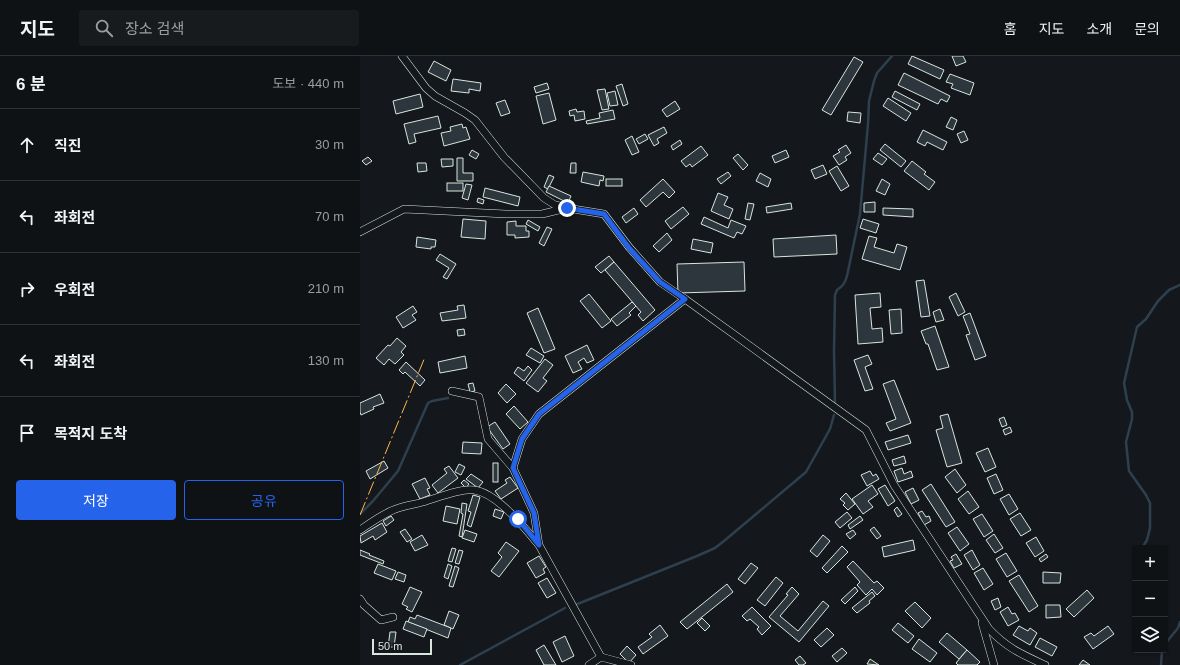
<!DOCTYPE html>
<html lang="ko">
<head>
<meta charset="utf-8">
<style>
	body { margin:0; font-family:Arial,"Noto Sans KR",sans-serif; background:#181b1e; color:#f1f3f6 }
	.controls { position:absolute; right:12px; bottom:12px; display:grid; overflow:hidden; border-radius:4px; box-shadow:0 1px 3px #0004 }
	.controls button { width:36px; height:36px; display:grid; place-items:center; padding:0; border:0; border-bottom:1px solid #2f3234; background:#0f1215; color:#f1f3f6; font:20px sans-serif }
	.scale { position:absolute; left:12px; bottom:10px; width:60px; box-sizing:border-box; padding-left:4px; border:2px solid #d8e6dc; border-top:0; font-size:11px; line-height:14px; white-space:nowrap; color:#d8e6dc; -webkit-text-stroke:3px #14181c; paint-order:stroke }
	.stop { position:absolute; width:12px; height:12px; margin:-9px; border:3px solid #2563eb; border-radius:50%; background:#fff }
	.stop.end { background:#2563eb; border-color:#fff; box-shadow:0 1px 4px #0008 }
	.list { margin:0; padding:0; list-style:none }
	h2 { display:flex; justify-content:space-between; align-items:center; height:52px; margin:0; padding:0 16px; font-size:17px }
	h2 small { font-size:13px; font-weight:400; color:#9b9ea0 }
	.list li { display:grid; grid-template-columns:26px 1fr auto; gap:12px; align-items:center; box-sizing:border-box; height:72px; padding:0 16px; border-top:1px solid #2f3234 }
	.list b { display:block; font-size:15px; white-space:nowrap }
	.list em { font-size:13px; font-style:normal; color:#9b9ea0 }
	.actions { display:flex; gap:8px; padding:12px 16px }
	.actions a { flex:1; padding:9px 0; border:1px solid #2563eb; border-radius:4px; text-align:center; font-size:14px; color:#2563eb }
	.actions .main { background:#2563eb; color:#fff }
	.icon { flex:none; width:22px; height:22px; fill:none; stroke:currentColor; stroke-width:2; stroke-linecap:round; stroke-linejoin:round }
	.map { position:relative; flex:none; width:820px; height:609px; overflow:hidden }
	header { display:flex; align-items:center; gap:24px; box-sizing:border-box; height:56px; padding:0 20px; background:#0f1215; border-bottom:1px solid #2f3234 }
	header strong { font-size:19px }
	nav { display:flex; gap:22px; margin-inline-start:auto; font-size:14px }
	.search { width:280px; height:36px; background:#181b1e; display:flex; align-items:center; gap:10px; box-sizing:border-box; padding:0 14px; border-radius:4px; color:#9b9ea0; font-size:15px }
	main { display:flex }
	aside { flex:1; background:#0f1215 }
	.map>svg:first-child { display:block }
</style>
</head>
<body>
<header>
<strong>지도</strong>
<div class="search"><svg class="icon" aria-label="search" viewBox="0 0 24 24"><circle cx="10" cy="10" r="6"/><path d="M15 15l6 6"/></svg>장소 검색</div>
<nav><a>홈</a><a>지도</a><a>소개</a><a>문의</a></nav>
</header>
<main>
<aside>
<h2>6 분<small>도보 · 440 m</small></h2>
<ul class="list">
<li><svg class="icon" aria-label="ahead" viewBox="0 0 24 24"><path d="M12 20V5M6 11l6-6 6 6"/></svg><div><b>직진</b></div><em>30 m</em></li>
<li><svg class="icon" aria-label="left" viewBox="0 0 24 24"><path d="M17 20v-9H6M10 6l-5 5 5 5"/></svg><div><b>좌회전</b></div><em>70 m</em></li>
<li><svg class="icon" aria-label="right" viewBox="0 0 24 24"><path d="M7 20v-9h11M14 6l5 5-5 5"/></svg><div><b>우회전</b></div><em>210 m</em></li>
<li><svg class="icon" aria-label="left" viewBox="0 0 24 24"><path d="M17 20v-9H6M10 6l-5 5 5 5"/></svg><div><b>좌회전</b></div><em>130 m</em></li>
<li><svg class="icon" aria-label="arrive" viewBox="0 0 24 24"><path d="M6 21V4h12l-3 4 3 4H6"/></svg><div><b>목적지 도착</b></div></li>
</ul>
<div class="actions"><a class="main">저장</a><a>공유</a></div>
</aside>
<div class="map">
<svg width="820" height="609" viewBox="0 0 820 609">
	<rect width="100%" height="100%" fill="#14181c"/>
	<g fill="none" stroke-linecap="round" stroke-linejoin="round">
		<g stroke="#2f3f4d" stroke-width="2.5">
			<path d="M 475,347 L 474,295 L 475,239 L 477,234 C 483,230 485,227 487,220 L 500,158 L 508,68 L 509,45 L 514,25 L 517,17 L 532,0"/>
			<path d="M 0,458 L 13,445 L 38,415 L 68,347 L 72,345 L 88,342"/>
			<path d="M 782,492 L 787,484 L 790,472 L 790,447 L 786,439 L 769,415 L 766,386 L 772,363 L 772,356 L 767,344 L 764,327 L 777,271 L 786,263 L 798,245 L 809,234 L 820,229"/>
			<path d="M 775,514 L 775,541"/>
			<path d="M 215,549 L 337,500 L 355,492 L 364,485 L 446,416 L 470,373 L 474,359"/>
			<path d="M 805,588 L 818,572 L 820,566"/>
			<path d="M 100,609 L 205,552"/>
			<path d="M 801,609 L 802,594"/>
		</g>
	</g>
	<g fill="#2c363c" stroke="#d8e6dc">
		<path d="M 552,0 L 584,14 L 580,23 L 548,8 Z"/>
		<path d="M 592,0 L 603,0 L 606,6 L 596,10 Z"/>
		<path d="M 494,1 L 503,6 L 471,59 L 462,54 Z"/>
		<path d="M 74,5 L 91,14 L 86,25 L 68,16 Z"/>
		<path d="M 544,17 L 590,40 L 587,46 L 581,43 L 578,48 L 538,29 Z"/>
		<path d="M 590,18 L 614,27 L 610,39 L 591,32 L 593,28 L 586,26 Z"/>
		<path d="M 93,23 L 121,27 L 120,35 L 109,33 L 109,37 L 91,35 Z"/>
		<path d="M 187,27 L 189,33 L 176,37 L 174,31 Z"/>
		<path d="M 262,28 L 268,48 L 263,50 L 256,30 Z"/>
		<path d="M 245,33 L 249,53 L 242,54 L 237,34 Z"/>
		<path d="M 255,35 L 258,49 L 250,50 L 247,37 Z"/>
		<path d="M 535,35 L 560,48 L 557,54 L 532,41 Z"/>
		<path d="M 189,37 L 196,64 L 183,68 L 176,40 Z"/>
		<path d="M 60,38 L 63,51 L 36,58 L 33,45 Z"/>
		<path d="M 528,42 L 551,57 L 546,65 L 523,50 Z"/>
		<path d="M 145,44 L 150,57 L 141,60 L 136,47 Z"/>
		<path d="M 315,45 L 320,53 L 307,61 L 302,54 Z"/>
		<path d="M 216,53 L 217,56 L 224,55 L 225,63 L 215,65 L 214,59 L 210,60 L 209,55 Z"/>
		<path d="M 253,54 L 255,63 L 227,68 L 226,65 L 240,62 L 239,57 Z"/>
		<path d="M 488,56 L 501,57 L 500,67 L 487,65 Z"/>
		<path d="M 78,60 L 81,72 L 54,78 L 56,86 L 49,88 L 44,68 Z"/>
		<path d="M 591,61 L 597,64 L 593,74 L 586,71 Z"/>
		<path d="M 102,68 L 103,72 L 106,71 L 110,83 L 84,90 L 81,77 L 91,75 L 90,71 Z"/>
		<path d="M 304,71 L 307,77 L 297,83 L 299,87 L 294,90 L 288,79 Z"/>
		<path d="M 563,74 L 587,86 L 583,94 L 567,86 L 565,90 L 557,86 Z"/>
		<path d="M 604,75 L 608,84 L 601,87 L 597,78 Z"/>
		<path d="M 285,78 L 288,83 L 279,88 L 276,83 Z"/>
		<path d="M 272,80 L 279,96 L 272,99 L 265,84 Z"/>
		<path d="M 320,84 L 322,88 L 313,94 L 311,90 Z"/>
		<path d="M 525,88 L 546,105 L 541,111 L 520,94 Z"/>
		<path d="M 486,89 L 491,97 L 485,101 L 487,104 L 479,109 L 473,100 L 480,96 L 478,94 Z"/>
		<path d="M 341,90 L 348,99 L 332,111 L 330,108 L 326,111 L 321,105 Z"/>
		<path d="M 112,94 L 119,98 L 116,103 L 109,99 Z"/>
		<path d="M 426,94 L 429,101 L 415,107 L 412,100 Z"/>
		<path d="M 518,97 L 527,103 L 522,109 L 513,103 Z"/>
		<path d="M 378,98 L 388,109 L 383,114 L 373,102 Z"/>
		<path d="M 8,101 L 12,105 L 6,109 L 2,105 Z"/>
		<path d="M 97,102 L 103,102 L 103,117 L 113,117 L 113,125 L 97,125 Z"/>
		<path d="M 81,103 L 93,103 L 93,110 L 82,111 Z"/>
		<path d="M 552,105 L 566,116 L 564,118 L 575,126 L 569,134 L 544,115 Z"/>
		<path d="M 57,107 L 66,107 L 67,115 L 58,116 Z"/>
		<path d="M 211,107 L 216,107 L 216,117 L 210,117 Z"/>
		<path d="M 463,109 L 467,118 L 455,123 L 451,114 Z"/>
		<path d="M 477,110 L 489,130 L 481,135 L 469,115 Z"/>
		<path d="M 223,116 L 244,120 L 243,125 L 240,124 L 239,130 L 221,126 Z"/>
		<path d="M 368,116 L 371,120 L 361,128 L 357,123 Z"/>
		<path d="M 400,117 L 411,123 L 408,131 L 396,125 Z"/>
		<path d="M 189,119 L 194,121 L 188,133 L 184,131 Z"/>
		<rect x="246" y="123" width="16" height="7"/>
		<path d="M 303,123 L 315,136 L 309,142 L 303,136 L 286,151 L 280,144 Z"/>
		<path d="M 522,123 L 530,128 L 525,139 L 516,135 Z"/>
		<rect x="87" y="127" width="16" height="8"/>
		<path d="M 106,128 L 112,129 L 108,144 L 102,142 Z"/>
		<path d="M 189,130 L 211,140 L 208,147 L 186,136 Z"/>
		<path d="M 125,132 L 160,141 L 158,150 L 123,141 Z"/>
		<path d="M 358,137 L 368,141 L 364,149 L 373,153 L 369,163 L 351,155 Z"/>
		<path d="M 118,142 L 124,144 L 123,148 L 117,146 Z"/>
		<path d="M 515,146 L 515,156 L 504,156 L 504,147 Z"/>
		<path d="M 388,147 L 394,148 L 390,164 L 385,163 Z"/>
		<path d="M 431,147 L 432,153 L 407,157 L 406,151 Z"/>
		<path d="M 323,151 L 329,158 L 311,173 L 305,165 Z"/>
		<path d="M 274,152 L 278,158 L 266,167 L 262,161 Z"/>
		<path d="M 523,152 L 553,153 L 553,161 L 523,159 Z"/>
		<path d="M 344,161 L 368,172 L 371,164 L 386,170 L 382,178 L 377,176 L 374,182 L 341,168 Z"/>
		<path d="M 103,163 L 126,165 L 125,183 L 101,181 Z"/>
		<path d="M 503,163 L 519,168 L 516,177 L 500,172 Z"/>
		<path d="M 168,164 L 180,171 L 178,175 L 166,168 Z"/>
		<path d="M 156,165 L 156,170 L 166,170 L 166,175 L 169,175 L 169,181 L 155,182 L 155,179 L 147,179 L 147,166 Z"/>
		<path d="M 187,171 L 192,173 L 184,190 L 179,187 Z"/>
		<path d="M 307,177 L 312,184 L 299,196 L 293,190 Z"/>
		<path d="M 476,179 L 477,198 L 414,201 L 413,183 Z"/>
		<path d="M 509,180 L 517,182 L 514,191 L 534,197 L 537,188 L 547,191 L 540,214 L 502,203 Z"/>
		<path d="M 57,181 L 76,184 L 75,191 L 71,191 L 71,193 L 56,191 Z"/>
		<path d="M 333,183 L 353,187 L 351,197 L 331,193 Z"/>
		<path d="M 80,198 L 96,208 L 87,223 L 83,221 L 89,212 L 76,204 Z"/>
		<path d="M 249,200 L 254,206 L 241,217 L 235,211 Z"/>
		<path d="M 254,206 L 295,254 L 283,265 L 278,259 L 281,256 L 245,214 Z"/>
		<path d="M 384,206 L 385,235 L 318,237 L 317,208 Z"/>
		<path d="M 564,224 L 570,260 L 561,261 L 556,225 Z"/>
		<path d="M 520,237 L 521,251 L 510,252 L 512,273 L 522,272 L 523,286 L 498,288 L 495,239 Z"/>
		<path d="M 596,237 L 605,256 L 598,260 L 589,241 Z"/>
		<path d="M 229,238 L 251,265 L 242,272 L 220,245 Z"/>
		<path d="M 272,246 L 276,250 L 269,257 L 271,259 L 257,270 L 251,263 Z"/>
		<path d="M 104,249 L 106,262 L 82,265 L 80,257 L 98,254 L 97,250 Z"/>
		<path d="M 53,250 L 57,256 L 52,259 L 56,264 L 43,272 L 36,261 Z"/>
		<path d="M 178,252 L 195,293 L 184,297 L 167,257 Z"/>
		<path d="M 541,253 L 542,277 L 531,278 L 529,254 Z"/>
		<path d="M 580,253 L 584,264 L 576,266 L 573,256 Z"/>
		<path d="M 610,257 L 626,300 L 615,304 L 606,279 L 610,278 L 603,260 Z"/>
		<path d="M 575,270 L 589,311 L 577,314 L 568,288 L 566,288 L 561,275 Z"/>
		<path d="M 104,273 L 105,279 L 98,280 L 97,274 Z"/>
		<path d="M 37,282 L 46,290 L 41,296 L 44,299 L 35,308 L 29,303 L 24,309 L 16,302 L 28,289 L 30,290 Z"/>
		<path d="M 227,289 L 234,304 L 227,307 L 224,302 L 218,306 L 222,313 L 213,317 L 205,300 Z"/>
		<path d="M 171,292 L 184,300 L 180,307 L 166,299 Z"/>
		<path d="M 508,299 L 512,308 L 505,311 L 513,333 L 505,335 L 494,304 Z"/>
		<path d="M 105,300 L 107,312 L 80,317 L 78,306 Z"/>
		<path d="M 185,303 L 193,309 L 183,322 L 187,325 L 178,336 L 166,327 Z"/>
		<path d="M 46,306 L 65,324 L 60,330 L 45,316 L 43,318 L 39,314 Z"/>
		<path d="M 168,310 L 172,314 L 164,325 L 154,317 L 158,311 L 164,315 Z"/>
		<path d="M 534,324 L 551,367 L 530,375 L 526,367 L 536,363 L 523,328 Z"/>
		<path d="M 113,327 L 115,335 L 110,336 L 108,328 Z"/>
		<path d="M 146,328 L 156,338 L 147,347 L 138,337 Z"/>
		<path d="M 20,338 L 24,347 L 13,351 L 14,353 L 1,359 L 0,356 L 0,347 Z"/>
		<path d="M 154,350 L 168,366 L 160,373 L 146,358 Z"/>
		<path d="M 588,358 L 602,407 L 587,411 L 576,374 L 583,372 L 580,360 Z"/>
		<path d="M 644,361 L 647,369 L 642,371 L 639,363 Z"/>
		<path d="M 135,366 L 150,388 L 143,393 L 127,371 Z"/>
		<path d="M 650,371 L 652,376 L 645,379 L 643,374 Z"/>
		<path d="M 548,379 L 551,387 L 528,394 L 525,386 Z"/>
		<path d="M 103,386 L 122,387 L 121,398 L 102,397 Z"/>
		<path d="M 628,392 L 636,411 L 625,416 L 616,397 Z"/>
		<path d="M 544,400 L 546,407 L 534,410 L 532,404 Z"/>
		<path d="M 24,405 L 28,412 L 10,423 L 6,415 Z"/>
		<rect x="133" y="407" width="5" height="19"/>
		<path d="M 99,408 L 105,411 L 101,419 L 95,416 Z"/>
		<path d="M 89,410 L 98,422 L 78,437 L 72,429 L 87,417 L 84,413 Z"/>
		<path d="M 542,412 L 544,418 L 551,415 L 553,421 L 538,426 L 534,415 Z"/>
		<path d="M 595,413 L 606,429 L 597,437 L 585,421 Z"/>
		<path d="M 510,415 L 513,420 L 516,418 L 519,423 L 507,430 L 501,419 Z"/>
		<path d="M 111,418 L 123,426 L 118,432 L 106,423 Z"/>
		<path d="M 636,418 L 643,434 L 634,438 L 627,422 Z"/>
		<path d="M 150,421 L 158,432 L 141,443 L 135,435 L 147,427 L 145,424 Z"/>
		<path d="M 65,422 L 70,432 L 67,433 L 70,439 L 60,443 L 52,428 Z"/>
		<path d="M 104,424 L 109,428 L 106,432 L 101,427 Z"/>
		<path d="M 571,428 L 595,466 L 586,471 L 562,434 Z"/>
		<path d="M 512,429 L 518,438 L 508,445 L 513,451 L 503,458 L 492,443 Z"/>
		<path d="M 525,429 L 535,445 L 528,450 L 518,433 Z"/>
		<path d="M 553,432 L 559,444 L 551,448 L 545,436 Z"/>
		<path d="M 608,435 L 619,451 L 609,458 L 598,443 Z"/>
		<path d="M 486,437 L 495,448 L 488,454 L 483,449 L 485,447 L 480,443 Z"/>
		<path d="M 649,438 L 658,453 L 649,459 L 640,443 Z"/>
		<path d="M 113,439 L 120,441 L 111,471 L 107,469 L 111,456 L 108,455 Z"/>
		<path d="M 102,447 L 107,448 L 102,481 L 99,480 L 103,458 L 101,457 Z"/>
		<path d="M 86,450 L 100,453 L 97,468 L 83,465 Z"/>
		<path d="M 537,451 L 542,458 L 538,461 L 534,454 Z"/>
		<path d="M 135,453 L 144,456 L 141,463 L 133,460 Z"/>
		<path d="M 562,455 L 566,461 L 569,460 L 571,465 L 564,469 L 558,457 Z"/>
		<path d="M 487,456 L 492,462 L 480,472 L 475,466 Z"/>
		<path d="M 660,457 L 671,474 L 661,480 L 650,463 Z"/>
		<path d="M 622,458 L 633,475 L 624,481 L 613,463 Z"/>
		<path d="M 31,460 L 34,464 L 26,470 L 23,465 Z"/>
		<path d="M 500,460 L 503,464 L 490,473 L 488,469 Z"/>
		<path d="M 22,467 L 27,476 L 15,484 L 13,480 L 1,487 L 0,480 Z"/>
		<path d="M 514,471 L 521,480 L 517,483 L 510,474 Z"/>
		<path d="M 597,471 L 609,488 L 600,495 L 588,477 Z"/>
		<path d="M 45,473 L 52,483 L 47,486 L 40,476 Z"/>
		<path d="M 105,474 L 117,478 L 114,486 L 102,482 Z"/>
		<path d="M 493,474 L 496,478 L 490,483 L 486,478 Z"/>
		<path d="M 634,478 L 643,492 L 635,497 L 626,484 Z"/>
		<path d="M 62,479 L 68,489 L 55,495 L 50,486 Z"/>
		<path d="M 463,479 L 470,485 L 457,501 L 450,495 Z"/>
		<path d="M 676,481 L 684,495 L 675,501 L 666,487 Z"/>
		<path d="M 553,484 L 555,494 L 524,501 L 522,491 Z"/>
		<path d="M 146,486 L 159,495 L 139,521 L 131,515 L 142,501 L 138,497 Z"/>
		<path d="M 482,490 L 488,496 L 467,517 L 462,512 Z"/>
		<path d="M 92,492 L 96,493 L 92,506 L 88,505 Z"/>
		<path d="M 0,494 L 10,498 L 9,499 L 24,505 L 23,508 L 0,499 Z"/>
		<path d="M 99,494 L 103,495 L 99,508 L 95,507 Z"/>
		<path d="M 612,494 L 620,509 L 613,514 L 604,499 Z"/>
		<path d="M 646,497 L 657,515 L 647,521 L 636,503 Z"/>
		<path d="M 596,498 L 602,508 L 594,512 L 590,505 L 593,504 L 591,501 Z"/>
		<path d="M 686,498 L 688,501 L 681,506 L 679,503 Z"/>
		<path d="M 179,500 L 186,511 L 183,513 L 185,517 L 176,522 L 167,507 Z"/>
		<path d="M 493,505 L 514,527 L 517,525 L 524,532 L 517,539 L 512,533 L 506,539 L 497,529 L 500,526 L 487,511 Z"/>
		<path d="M 391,507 L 398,512 L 385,528 L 378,523 Z"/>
		<path d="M 18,508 L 36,515 L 32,524 L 14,517 Z"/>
		<path d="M 88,508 L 92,510 L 88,523 L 84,521 Z"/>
		<path d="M 95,510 L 99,512 L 93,531 L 89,530 Z"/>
		<path d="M 623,512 L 633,528 L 624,534 L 614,517 Z"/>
		<path d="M 38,516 L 46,519 L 44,526 L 35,523 Z"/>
		<path d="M 683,516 L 701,517 L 700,527 L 683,527 Z"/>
		<path d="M 659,519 L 678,550 L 669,556 L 649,525 Z"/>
		<path d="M 416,521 L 423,527 L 405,550 L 397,544 Z"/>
		<path d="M 187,522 L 196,537 L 187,542 L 178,527 Z"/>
		<path d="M 367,528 L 373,536 L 327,573 L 320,566 Z"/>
		<path d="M 50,531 L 62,536 L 52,556 L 46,553 L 48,551 L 42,548 Z"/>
		<path d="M 432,531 L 439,538 L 420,560 L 438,575 L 463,545 L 469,550 L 439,586 L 409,561 L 428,539 L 426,538 Z"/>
		<path d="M 495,531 L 498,535 L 485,548 L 481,544 Z"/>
		<path d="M 727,534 L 734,542 L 714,561 L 706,553 Z"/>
		<path d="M 512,536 L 515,540 L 509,545 L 510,547 L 497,557 L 492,552 Z"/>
		<path d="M 638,542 L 641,551 L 635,554 L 631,545 Z"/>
		<path d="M 555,546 L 571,562 L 562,572 L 545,555 Z"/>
		<path d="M 686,549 L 700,549 L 701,561 L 686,562 Z"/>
		<path d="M 392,551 L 411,570 L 402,579 L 397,573 L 399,571 L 390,563 L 387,565 L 382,560 Z"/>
		<path d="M 648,551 L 652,558 L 655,557 L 659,564 L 648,570 L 640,556 Z"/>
		<path d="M 89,555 L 99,559 L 93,573 L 84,569 Z"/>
		<path d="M 57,559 L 91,572 L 88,582 L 48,566 L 50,561 L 55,563 Z"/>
		<path d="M 342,562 L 350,570 L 345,575 L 337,567 Z"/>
		<path d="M 46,565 L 67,573 L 64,581 L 43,573 Z"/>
		<path d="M 538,567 L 554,580 L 548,587 L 532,574 Z"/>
		<path d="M 300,569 L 308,580 L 283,598 L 278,591 L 292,581 L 289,578 Z"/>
		<path d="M 659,570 L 668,575 L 670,572 L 677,577 L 670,589 L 653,579 Z"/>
		<path d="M 748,570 L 754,578 L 733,593 L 724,581 L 731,577 L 734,580 Z"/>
		<path d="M 467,572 L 474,579 L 461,591 L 454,584 Z"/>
		<path d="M 30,576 L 36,576 L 34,591 L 28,591 Z"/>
		<path d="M 587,577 L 607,594 L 599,603 L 579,586 Z"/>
		<path d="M 205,580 L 214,600 L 202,606 L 193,586 Z"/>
		<path d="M 680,582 L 697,591 L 692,600 L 675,591 Z"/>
		<path d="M 559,583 L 577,597 L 570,606 L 552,593 Z"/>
		<path d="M 184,589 L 196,609 L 184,609 L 176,594 Z"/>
		<path d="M 267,590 L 276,599 L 269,607 L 260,598 Z"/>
		<path d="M 482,592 L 487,597 L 477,606 L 472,600 Z"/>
		<path d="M 607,594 L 620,606 L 617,609 L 598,609 L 596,607 Z"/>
		<path d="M 440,600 L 446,607 L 443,609 L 439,609 L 435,604 Z"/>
		<path d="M 510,603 L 519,609 L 507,608 Z"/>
		<path d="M 723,604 L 730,609 L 719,609 Z"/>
	</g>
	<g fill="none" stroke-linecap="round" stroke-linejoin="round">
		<defs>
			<g id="minor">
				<path d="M 42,0 L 66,32 L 75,40 L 105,57 L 115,64 L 144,101 L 184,142 L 195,149 L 205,151"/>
				<path d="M 0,176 L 44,153 L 146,158 L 182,158 L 207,152 L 244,158 L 269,191 L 300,226 L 325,243 L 506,374 L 534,429 L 629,573 C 647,592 661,598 685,609"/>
				<path d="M 92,335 L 119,341 L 128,383 L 153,412"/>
				<path d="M 0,474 C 10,467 20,460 31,455 C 41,450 53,449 63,446 C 77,442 101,432 114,434 C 137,437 164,471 178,488"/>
				<path d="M 0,543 L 4,549 L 21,564 L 33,561"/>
				<path d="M 622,567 L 634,609"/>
				<path d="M 229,609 L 241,601"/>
				<path d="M 271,609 L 241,601 L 179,489 L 174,457 L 153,412 L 162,383 L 179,358 L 325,243"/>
			</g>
		</defs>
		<use href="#minor" stroke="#d8e6dc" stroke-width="8"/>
		<use href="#minor" stroke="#14181c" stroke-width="7"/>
		<path stroke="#ffb74d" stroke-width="1" stroke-dasharray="14 3 2 3" stroke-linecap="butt" d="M 0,459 L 65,301"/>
	</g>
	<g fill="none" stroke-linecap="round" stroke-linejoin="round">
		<path stroke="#2563eb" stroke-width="5" d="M 158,463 L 179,489 L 174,457 L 153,412 L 162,383 L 179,358 L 325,243 L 300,226 L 269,192 L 244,158 L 207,152"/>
	</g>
</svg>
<div class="controls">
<button>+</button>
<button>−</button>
<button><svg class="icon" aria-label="layers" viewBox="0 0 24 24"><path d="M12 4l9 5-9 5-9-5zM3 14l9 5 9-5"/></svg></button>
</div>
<div class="scale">50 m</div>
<div class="stop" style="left:158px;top:463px"></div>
<div class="stop end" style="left:207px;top:152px"></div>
</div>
</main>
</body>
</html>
